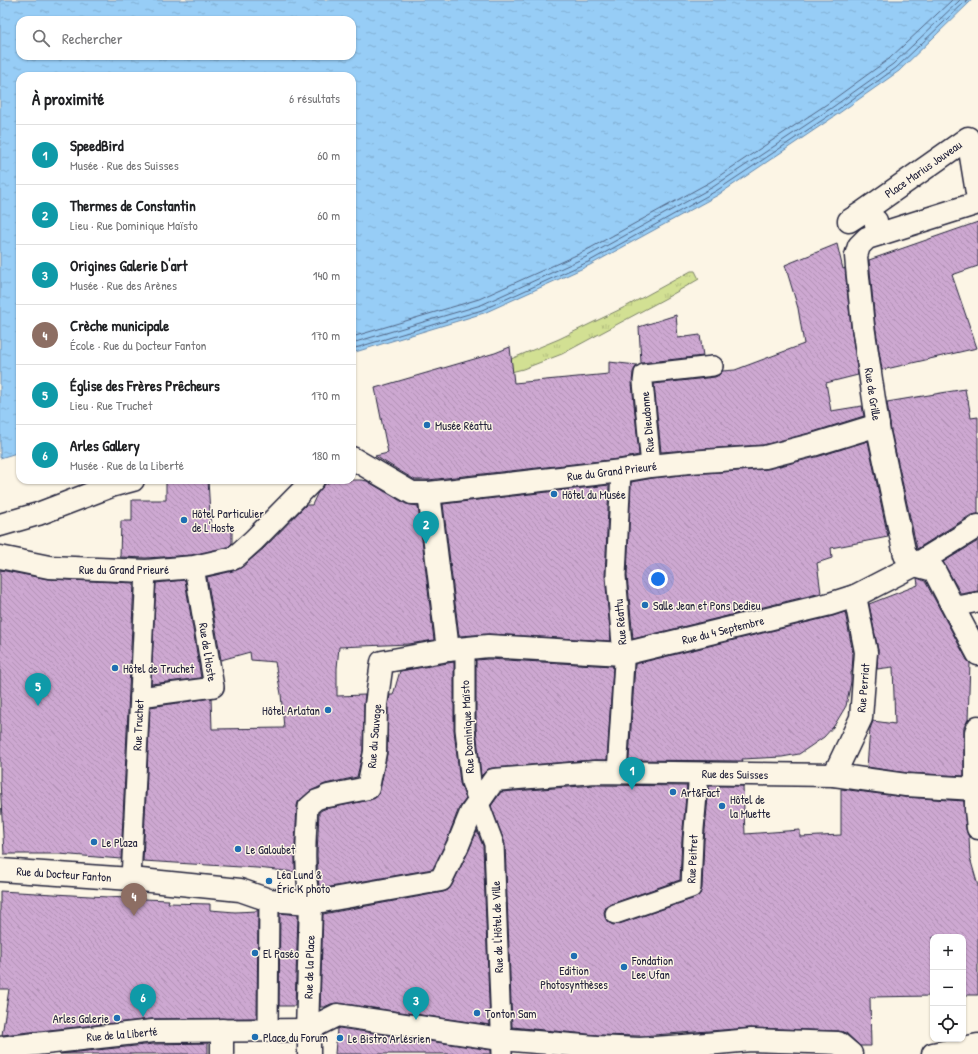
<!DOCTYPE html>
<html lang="fr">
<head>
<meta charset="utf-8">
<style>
	body { margin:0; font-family:"Patrick Hand",sans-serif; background:#f6f6f6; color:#202124 }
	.controls { position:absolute; right:12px; bottom:12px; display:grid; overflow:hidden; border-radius:8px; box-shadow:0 1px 3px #0004 }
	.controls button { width:36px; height:36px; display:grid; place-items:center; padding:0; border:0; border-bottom:1px solid #e0e0e0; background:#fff; color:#202124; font:20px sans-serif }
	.you { position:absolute; left:658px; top:579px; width:14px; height:14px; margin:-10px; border:3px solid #fff; border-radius:50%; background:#1a73e8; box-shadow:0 0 0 6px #1a73e833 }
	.badge { display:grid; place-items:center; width:26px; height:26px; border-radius:50%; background:#0f766e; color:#fff; font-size:13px; font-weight:700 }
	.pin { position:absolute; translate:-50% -33px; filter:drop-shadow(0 1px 2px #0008) }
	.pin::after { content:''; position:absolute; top:21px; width:14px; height:12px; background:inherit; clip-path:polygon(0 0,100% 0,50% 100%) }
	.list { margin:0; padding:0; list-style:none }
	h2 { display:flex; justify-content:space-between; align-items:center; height:52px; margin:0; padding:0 16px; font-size:17px }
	h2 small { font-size:13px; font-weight:400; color:#757577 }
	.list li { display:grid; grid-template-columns:26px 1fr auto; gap:12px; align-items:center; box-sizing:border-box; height:60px; padding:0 16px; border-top:1px solid #e0e0e0 }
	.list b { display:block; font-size:15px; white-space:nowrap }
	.list p { margin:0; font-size:13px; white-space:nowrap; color:#757577 }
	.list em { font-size:13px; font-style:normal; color:#757577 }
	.icon { flex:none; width:22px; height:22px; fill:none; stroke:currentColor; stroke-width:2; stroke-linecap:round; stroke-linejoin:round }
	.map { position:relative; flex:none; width:978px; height:1054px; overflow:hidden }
	.search { position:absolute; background:#fff; box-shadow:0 1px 3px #0004; left:16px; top:16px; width:340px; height:44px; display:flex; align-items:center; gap:10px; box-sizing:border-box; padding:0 14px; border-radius:12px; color:#757577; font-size:15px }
	.panel { position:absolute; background:#fff; box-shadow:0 1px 3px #0004; left:16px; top:72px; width:340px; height:412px; border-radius:12px }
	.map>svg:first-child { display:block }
</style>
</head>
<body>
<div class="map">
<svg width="978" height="1054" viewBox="0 0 978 1054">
	<defs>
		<pattern id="grass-tufts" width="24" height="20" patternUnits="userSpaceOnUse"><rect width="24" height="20" fill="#d2e093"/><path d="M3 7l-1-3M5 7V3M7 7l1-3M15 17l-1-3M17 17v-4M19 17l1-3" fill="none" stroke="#b4c080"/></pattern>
		<pattern id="water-ripples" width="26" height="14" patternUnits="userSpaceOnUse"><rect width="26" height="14" fill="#97cdf6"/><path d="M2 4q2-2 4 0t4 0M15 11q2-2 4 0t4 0" fill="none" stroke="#82b0d4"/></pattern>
		<pattern id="building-back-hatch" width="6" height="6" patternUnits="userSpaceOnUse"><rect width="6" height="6" fill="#cda8d1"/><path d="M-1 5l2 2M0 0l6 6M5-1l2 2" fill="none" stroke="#b090b4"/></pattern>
	</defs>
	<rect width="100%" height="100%" fill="#fcf5e5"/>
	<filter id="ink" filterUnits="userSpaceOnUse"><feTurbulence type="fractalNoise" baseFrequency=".025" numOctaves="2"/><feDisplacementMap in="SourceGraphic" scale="8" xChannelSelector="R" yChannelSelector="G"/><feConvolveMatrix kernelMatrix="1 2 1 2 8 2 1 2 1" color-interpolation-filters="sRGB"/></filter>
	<g filter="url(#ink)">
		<path fill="url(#grass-tufts)" stroke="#7a8167" d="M 691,271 L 695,271 L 699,279 L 666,298 L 562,354 L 523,369 L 479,380 L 499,364 L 559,339 L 627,306 Z"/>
		<path fill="url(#water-ripples)" stroke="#6889ab" fill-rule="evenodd" d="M 0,0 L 972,0 L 899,71 L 835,116 L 718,195 L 590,265 L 484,313 L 352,353 L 352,76 L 20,76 L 20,452 L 0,458 ZM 20,20 L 352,20 L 352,56 L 20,56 Z"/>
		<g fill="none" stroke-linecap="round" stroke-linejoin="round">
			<g stroke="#516686" stroke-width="1">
				<path d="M 352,337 L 479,299 L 583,252 L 710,182 L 827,104 L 889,59 L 952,0"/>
				<path d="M 352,343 L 481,305 L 586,257 L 713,187 L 830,109 L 893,64 L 960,0"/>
				<path d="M 352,349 L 482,310 L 588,262 L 716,191 L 833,113 L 896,68 L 967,0"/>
			</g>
		</g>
		<g fill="url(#building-back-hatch)" stroke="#22223b">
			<path d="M 978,222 L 978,266 L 952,275 L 977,348 L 882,370 L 875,324 L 869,260 Z"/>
			<path d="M 837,244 L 843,269 L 845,268 L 851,327 L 858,375 L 826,383 L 831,411 L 862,406 L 864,416 L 813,432 L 763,445 L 688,450 L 661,452 L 654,384 L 715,377 L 719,375 L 722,371 L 735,370 L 804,344 L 798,308 L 785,265 Z"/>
			<path d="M 676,315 L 678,338 L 700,335 L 703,356 L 641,363 L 639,327 Z"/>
			<path d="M 510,347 L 514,383 L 609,374 L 609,362 L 637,365 L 635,368 L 633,372 L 632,383 L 639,455 L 619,459 L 428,480 L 415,480 L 375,456 L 388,453 L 375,388 L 495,353 Z"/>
			<path d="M 965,389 L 967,400 L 968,400 L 971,418 L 978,417 L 978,514 L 971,515 L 917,549 L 891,431 L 887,402 Z"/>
			<path d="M 868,441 L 888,537 L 831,548 L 832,558 L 817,563 L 821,593 L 633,639 L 627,576 L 631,482 L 653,478 L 690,474 L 768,469 L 820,456 Z"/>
			<path d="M 166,480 L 208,480 L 211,530 L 232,530 L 232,543 L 228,547 L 192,555 L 146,558 L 120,557 L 121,521 L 132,521 L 132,500 L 166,500 Z"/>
			<path d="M 333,480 L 361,480 L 367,481 L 406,504 L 418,506 L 434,640 L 409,644 L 339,647 L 337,668 L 337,696 L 365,695 L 364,705 L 363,751 L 357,777 L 325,784 L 309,792 L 298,802 L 297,806 L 295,843 L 295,872 L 257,868 L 143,861 L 150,707 L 211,698 L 212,729 L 284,728 L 281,694 L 275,662 L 251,660 L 250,652 L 221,660 L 207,577 L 237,570 L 242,567 L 263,549 L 306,505 L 312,505 L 317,494 L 324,485 Z"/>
			<path d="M 609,485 L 605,576 L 611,641 L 489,634 L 459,636 L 443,504 Z"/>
			<path d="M 978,541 L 978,591 L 961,594 L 943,562 Z"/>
			<path d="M 0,570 L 48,579 L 134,583 L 121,859 L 59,854 L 4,854 L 0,781 Z"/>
			<path d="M 917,578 L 925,581 L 967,660 L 970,663 L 968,720 L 964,727 L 964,776 L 907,773 L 867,767 L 870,729 L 873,721 L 895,724 L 893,667 L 877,669 L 878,650 L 869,604 L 918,585 Z"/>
			<path d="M 185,580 L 201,678 L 151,684 L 156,583 Z"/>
			<path d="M 845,612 L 853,653 L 852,672 L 851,672 L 851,682 L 846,706 L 834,726 L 824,737 L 808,748 L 799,754 L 782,757 L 742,759 L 743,761 L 629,760 L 635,664 L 833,616 Z"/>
			<path d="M 488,659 L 613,666 L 607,760 L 594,760 L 493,768 L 488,769 L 481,776 L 476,728 L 476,660 Z"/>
			<path d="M 454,662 L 454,730 L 460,783 L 466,799 L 459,808 L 447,840 L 433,869 L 319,889 L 317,855 L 319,812 L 322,810 L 327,808 L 330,808 L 370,800 L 377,796 L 380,790 L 387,754 L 388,706 L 390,695 L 393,695 L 400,671 Z"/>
			<path d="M 595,785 L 687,786 L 682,839 L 680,880 L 611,904 L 606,907 L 604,912 L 605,917 L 608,922 L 613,925 L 619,924 L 695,898 L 700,894 L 702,888 L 704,841 L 709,786 L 743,786 L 745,834 L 800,830 L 800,837 L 841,835 L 841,789 L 904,797 L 964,801 L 966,829 L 969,837 L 970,858 L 978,886 L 978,995 L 963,995 L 963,937 L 933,937 L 933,996 L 870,997 L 871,1046 L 860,1046 L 846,1033 L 838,1031 L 750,1028 L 640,1036 L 597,1035 L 512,1027 L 505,844 L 491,806 L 501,792 Z"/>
			<path d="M 477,831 L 483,846 L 490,1025 L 339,1003 L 331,1004 L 324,1007 L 320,1007 L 323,914 L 443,892 L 448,890 L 452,885 L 469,850 Z"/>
			<path d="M 0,891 L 144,899 L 169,900 L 168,903 L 210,904 L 210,910 L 235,912 L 257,911 L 257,909 L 258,909 L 257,1018 L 152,1019 L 2,1035 L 9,989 L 0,989 Z"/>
			<path d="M 280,913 L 298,915 L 295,1006 L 279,1006 Z"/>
			<path d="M 339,1028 L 491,1050 L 491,1054 L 335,1054 L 337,1029 Z"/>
			<path d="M 208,1043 L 208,1054 L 59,1054 L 154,1044 Z"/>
		</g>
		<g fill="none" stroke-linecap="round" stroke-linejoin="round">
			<defs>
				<g id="pedestrian">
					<path d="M 651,466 L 643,382 L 644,374 L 652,373 L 713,366"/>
					<path d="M 953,607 L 978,602"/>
					<path d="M 465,648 L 465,729 L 471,782 L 494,844 L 502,1054"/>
					<path d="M 140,697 L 214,687 L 194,567"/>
					<path d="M 617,773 L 624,662 L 622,644 L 616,576 L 621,471"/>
					<path d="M 131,879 L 146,571"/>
					<path d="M 311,903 C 303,873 306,838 308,807 L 316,800 L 328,796"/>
					<path d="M 615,914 L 691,888 L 693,840 L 699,773"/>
					<path d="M 268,1030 L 269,900"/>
				</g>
				<g id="minor">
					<path d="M 849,221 L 863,212 L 968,138 L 978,199"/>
					<path d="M 876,221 L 876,225 L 883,233 L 978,203"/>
					<path d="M 883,233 L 867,238 L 859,246 L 856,256 L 857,267 L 863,326 L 879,433 L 905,555 L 915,565 L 934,570 L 953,607 L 978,654"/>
					<path d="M 352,458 L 412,493 L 429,493 L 621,471 L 651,466 L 689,462 L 765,457 L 816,444 L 878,425"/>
					<path d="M 429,493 L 448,650"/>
					<path d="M 0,525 L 38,514 L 111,486 L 133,480"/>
					<path d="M 0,557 L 49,567 L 146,571 L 194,567 L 234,558 L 254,540 L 313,480"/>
					<path d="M 978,727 L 976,732 L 976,810 L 978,828"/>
					<path d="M 834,775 L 861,718 L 866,652 L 855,596"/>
					<path d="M 328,796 L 368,788 L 375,752 L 376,705 L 382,662 L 448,650 L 488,646 L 623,654 L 830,604 L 855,596 L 915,565 L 978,526"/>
					<path d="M 0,870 L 131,879 L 240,890 L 269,900 L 311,903 L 441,880 L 458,845 L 471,813 L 494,780 L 595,772 L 834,775 L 906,785 L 976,789"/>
					<path d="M 311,903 L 307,1030 L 337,1015 L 501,1039 L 596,1047 L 640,1049 L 684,1046 L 751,1040 L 838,1043 L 851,1054"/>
					<path d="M 222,1030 L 222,1054"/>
					<path d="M 0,1048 L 153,1031 L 307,1030 L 309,1044 L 309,1054"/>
					<path d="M 933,1054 L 978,1045"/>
				</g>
			</defs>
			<use href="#pedestrian" stroke="#22223b" stroke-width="22"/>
			<use href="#minor" stroke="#22223b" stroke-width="25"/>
			<use href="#pedestrian" stroke="#fcf5e5" stroke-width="19"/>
			<use href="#minor" stroke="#fcf5e5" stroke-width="22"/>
		</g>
	</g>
	<g fill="#1f6fb2" stroke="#fcf5e5" stroke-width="1.5">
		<circle cx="427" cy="425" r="4"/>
		<circle cx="554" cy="494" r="4"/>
		<circle cx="184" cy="520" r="4"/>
		<circle cx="645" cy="605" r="4"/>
		<circle cx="115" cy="668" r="4"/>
		<circle cx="328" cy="710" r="4"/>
		<circle cx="673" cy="792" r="4"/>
		<circle cx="722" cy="806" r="4"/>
		<circle cx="94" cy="842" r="4"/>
		<circle cx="238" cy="849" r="4"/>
		<circle cx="269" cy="881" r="4"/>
		<circle cx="255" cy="953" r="4"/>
		<circle cx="574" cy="956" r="4"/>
		<circle cx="624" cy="967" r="4"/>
		<circle cx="477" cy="1013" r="4"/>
		<circle cx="117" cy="1018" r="4"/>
		<circle cx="255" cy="1037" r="4"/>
		<circle cx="340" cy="1038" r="4"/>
	</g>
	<g text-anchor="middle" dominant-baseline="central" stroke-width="3" stroke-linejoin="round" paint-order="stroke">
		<g font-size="12" fill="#22223b" stroke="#fcf5e5">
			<text transform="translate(923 169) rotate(-35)">Place Marius Jouveau</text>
			<text transform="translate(873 394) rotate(81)">Rue de Grille</text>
			<text transform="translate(647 422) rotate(-95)">Rue Dieudonne</text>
			<text transform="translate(612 471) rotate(-7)">Rue du Grand Prieuré</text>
			<text x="124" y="569">Rue du Grand Prieuré</text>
			<text transform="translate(620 622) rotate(-95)">Rue Réattu</text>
			<text transform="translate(723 630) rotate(-14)">Rue du 4 Septembre</text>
			<text transform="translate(208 652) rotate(81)">Rue de l'Hoste</text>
			<text transform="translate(863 688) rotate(-85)">Rue Perriat</text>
			<text transform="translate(138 725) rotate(-87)">Rue Truchet</text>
			<text transform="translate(467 727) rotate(-93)">Rue Dominique Maïsto</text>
			<text transform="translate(374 736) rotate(-85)">Rue du Sauvage</text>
			<text transform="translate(735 774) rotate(1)">Rue des Suisses</text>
			<text transform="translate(692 859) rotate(-87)">Rue Peitret</text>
			<text transform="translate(64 874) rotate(4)">Rue du Docteur Fanton</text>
			<text transform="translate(497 927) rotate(-92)">Rue de l'Hôtel de Ville</text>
			<text transform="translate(309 967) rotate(-88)">Rue de la Place</text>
			<text transform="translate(122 1034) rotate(-5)">Rue de la Liberté</text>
		</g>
		<g font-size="12" fill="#22223b" stroke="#fcf5e5" text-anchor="start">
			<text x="435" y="425">Musée Réattu</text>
			<text x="562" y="494">Hôtel du Musée</text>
			<text x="192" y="513">Hôtel Particulier<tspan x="192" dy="14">de L'Hoste</tspan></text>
			<text x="653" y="605">Salle Jean et Pons Dedieu</text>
			<text x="123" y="668">Hôtel de Truchet</text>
			<text x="320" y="710" text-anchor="end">Hôtel Arlatan</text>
			<text x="681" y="792">Art&amp;Fact</text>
			<text x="730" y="799">Hôtel de<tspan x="730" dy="14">la Muette</tspan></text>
			<text x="102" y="842">Le Plaza</text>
			<text x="246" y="849">Le Galoubet</text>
			<text x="277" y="874">Léa Lund &amp;<tspan x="277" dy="14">Éric K photo</tspan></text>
			<text x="263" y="953">El Paséo</text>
			<text x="632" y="960">Fondation<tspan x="632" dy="14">Lee Ufan</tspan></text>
			<text x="574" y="970" text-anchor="middle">Edition<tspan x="574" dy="14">Photosynthèses</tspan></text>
			<text x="485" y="1013">Tonton Sam</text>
			<text x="109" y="1018" text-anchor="end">Arles Galerie</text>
			<text x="263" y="1037">Place du Forum</text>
			<text x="348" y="1038">Le Bistro Arlésrien</text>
		</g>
	</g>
</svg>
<div class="controls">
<button>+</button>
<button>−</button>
<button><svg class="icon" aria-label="locate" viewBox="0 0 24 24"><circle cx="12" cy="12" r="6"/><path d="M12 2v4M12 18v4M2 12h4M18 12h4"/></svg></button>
</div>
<div class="you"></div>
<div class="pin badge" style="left:632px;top:790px;background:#0f9aa8">1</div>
<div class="pin badge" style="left:426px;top:544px;background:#0f9aa8">2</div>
<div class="pin badge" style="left:416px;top:1020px;background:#0f9aa8">3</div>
<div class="pin badge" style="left:134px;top:916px;background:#8d6e63">4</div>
<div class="pin badge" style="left:38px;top:706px;background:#0f9aa8">5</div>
<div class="pin badge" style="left:143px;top:1017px;background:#0f9aa8">6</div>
<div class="search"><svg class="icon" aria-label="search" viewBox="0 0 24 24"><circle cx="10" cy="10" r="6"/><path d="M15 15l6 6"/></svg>Rechercher</div>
<section class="panel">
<h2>À proximité<small>6 résultats</small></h2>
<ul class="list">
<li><span class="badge" style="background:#0f9aa8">1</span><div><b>SpeedBird</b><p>Musée · Rue des Suisses</p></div><em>60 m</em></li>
<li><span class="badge" style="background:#0f9aa8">2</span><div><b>Thermes de Constantin</b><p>Lieu · Rue Dominique Maïsto</p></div><em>60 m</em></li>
<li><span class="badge" style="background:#0f9aa8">3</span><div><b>Origines Galerie D'art</b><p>Musée · Rue des Arènes</p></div><em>140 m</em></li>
<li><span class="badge" style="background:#8d6e63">4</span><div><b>Crèche municipale</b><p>École · Rue du Docteur Fanton</p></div><em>170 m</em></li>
<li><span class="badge" style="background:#0f9aa8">5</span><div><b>Église des Frères Prêcheurs</b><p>Lieu · Rue Truchet</p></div><em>170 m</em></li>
<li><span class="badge" style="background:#0f9aa8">6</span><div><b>Arles Gallery</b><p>Musée · Rue de la Liberté</p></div><em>180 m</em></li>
</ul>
</section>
</div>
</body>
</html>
